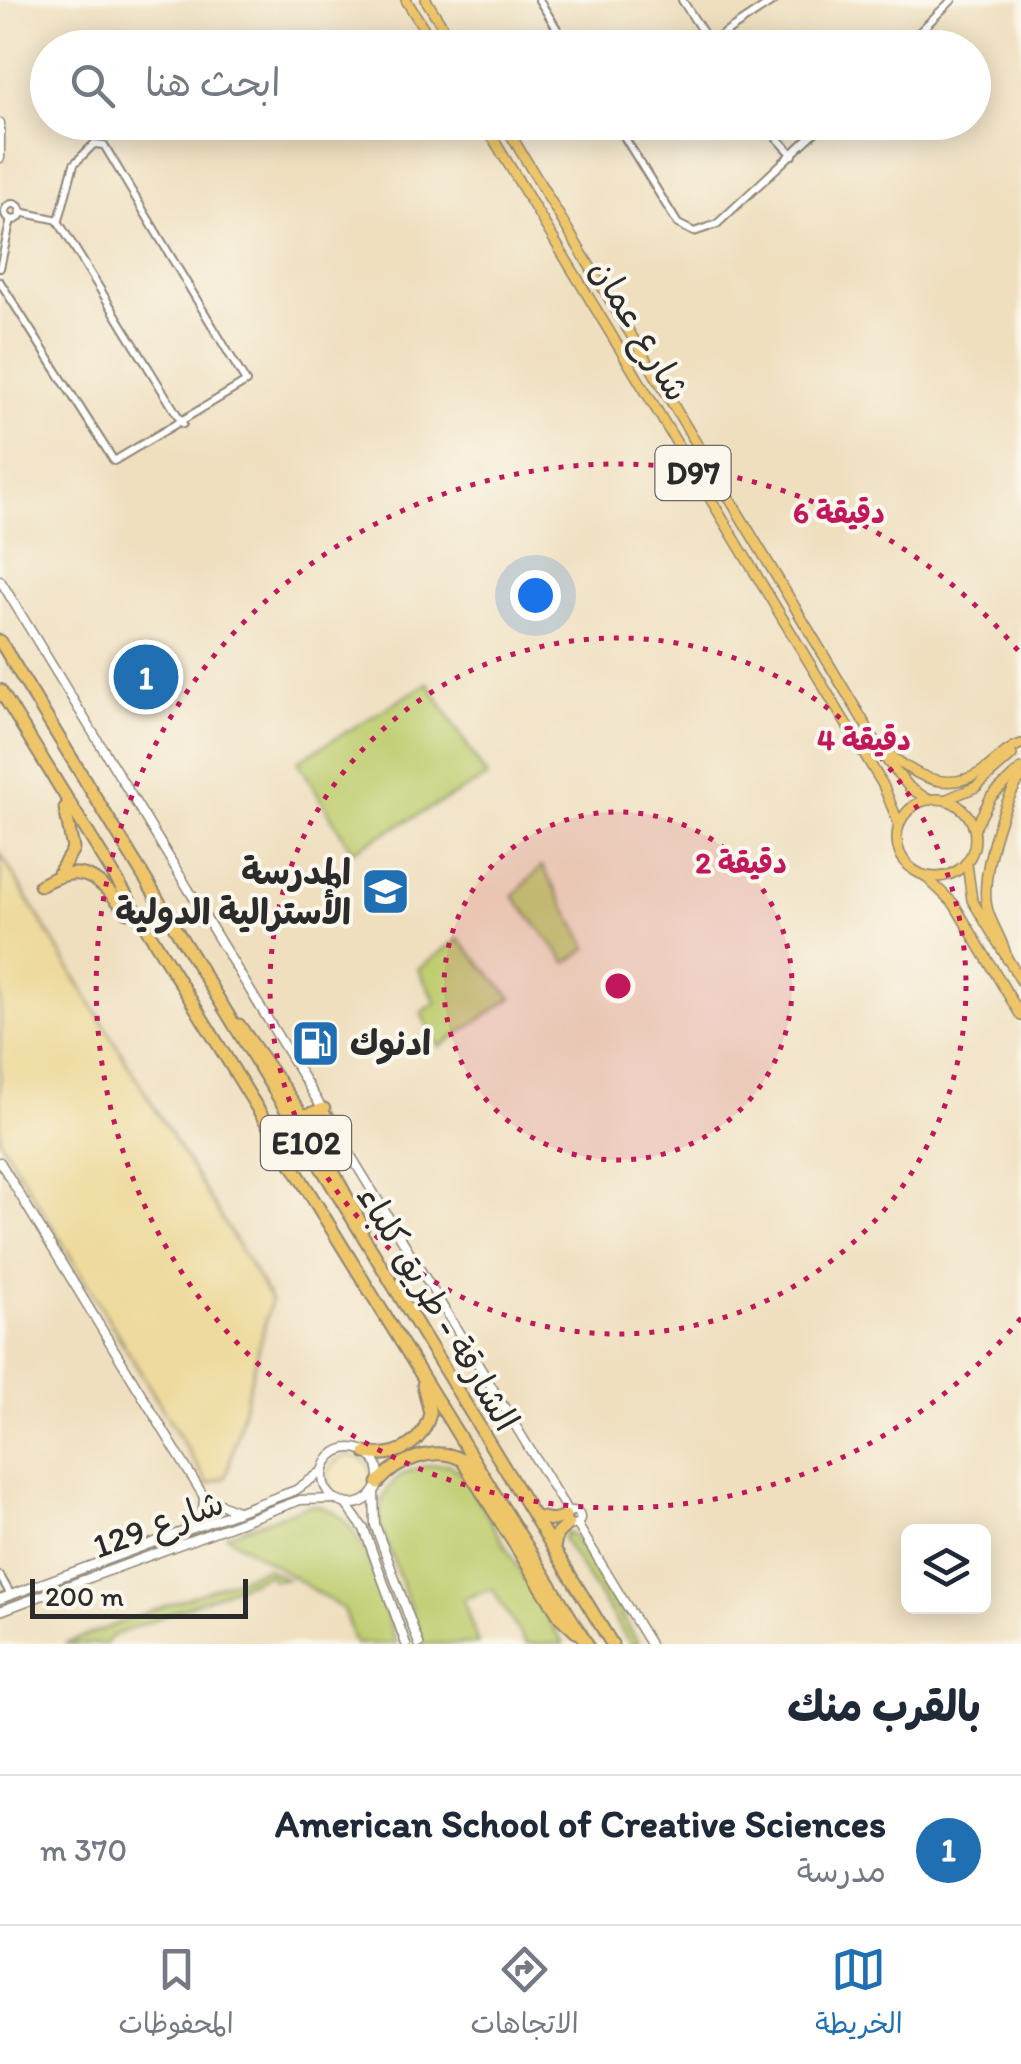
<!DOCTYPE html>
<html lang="ar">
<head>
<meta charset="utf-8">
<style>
	body { margin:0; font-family:Itim,"Playpen Sans Arabic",sans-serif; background:#f6f6f7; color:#1f2937; direction:rtl }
	.controls { position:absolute; right:30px; bottom:30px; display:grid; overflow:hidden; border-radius:15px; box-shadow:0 5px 25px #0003 }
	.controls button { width:90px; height:90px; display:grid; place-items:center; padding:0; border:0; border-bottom:2px solid #e0e1e3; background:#fff; color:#1f2937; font:50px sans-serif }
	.scale { position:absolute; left:30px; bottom:25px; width:218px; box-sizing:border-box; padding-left:10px; border:5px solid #2b2b2b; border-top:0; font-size:28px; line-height:35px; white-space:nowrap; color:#2b2b2b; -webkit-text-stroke:8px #fbf7ec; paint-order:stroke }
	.you { position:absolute; left:535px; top:595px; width:35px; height:35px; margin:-25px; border:8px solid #fff; border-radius:50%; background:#1a73e8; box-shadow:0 0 0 15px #1a73e833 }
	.badge { display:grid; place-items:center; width:65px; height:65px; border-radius:50%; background:#1f6fb2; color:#fff; font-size:32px; font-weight:700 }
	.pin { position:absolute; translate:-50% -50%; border:5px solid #fff; box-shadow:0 2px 10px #0006 }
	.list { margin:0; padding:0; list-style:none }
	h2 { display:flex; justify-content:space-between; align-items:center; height:130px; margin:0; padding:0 40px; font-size:42px }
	h2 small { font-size:32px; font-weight:400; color:#747a83 }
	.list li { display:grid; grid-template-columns:65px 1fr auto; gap:30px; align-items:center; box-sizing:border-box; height:150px; padding:0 40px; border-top:2px solid #e0e1e3 }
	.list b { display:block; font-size:38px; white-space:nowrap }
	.list p { margin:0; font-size:32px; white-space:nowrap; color:#747a83 }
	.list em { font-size:32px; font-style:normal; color:#747a83 }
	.icon { flex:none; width:55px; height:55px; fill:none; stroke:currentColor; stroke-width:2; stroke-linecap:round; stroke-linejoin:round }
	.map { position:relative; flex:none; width:1021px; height:1644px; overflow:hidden; direction:ltr }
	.search { position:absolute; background:#fff; box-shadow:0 5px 25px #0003; left:30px; right:30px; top:30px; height:110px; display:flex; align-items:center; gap:25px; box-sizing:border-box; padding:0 35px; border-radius:55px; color:#747a83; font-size:38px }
	.sheet { height:280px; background:#fff }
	nav { display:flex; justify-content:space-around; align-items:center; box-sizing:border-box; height:140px; border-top:2px solid #e0e1e3; background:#fff; font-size:28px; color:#747a83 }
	nav a { display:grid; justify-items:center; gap:5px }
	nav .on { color:#1f6fb2 }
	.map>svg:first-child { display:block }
</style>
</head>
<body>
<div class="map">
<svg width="1021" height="1644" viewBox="0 0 1021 1644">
	<rect width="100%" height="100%" fill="#fbf7ec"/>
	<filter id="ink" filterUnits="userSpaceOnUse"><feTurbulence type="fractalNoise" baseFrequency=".01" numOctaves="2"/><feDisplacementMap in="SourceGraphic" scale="20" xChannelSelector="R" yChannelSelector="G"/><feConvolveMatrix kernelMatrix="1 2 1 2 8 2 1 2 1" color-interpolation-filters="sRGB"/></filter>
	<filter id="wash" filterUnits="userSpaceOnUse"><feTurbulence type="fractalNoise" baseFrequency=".0048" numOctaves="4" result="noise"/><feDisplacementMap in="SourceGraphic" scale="40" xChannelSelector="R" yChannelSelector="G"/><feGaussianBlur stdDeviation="2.25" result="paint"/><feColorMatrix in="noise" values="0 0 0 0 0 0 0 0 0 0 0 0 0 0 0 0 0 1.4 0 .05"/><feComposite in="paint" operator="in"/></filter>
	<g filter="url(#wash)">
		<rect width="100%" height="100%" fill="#efdfbf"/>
		<g fill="#bfcd6f" stroke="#757c4d" stroke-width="2.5">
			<path d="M 428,683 L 487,777 L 352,851 L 298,761 Z"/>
			<path d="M 542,866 L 588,948 L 567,963 L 513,896 Z"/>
			<path d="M 458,939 L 512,998 L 439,1047 L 421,1013 L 436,1002 L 418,969 Z"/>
			<path d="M 449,1464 L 463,1474 L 563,1644 L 526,1644 L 492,1589 L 463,1599 L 478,1644 L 423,1644 L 380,1524 C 377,1481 409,1463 449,1464 Z"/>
			<path d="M 309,1505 C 365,1505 381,1600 396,1644 L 355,1644 L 343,1609 L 226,1535 Z"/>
			<path d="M 566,1533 L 572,1534 L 639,1644 L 630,1644 L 563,1539 Z"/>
			<path d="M 266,1568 L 286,1579 L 272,1580 L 269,1574 L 112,1636 L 106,1644 L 64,1644 Z"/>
		</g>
		<g fill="#eeda9e" stroke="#8c8264" stroke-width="2.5">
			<path d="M 0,853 L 271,1300 L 226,1477 L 208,1484 L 0,1140 Z"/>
			<circle cx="350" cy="1478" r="22"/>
		</g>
	</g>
	<g filter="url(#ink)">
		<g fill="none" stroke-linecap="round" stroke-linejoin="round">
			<defs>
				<g id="minor">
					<path d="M 539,0 L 569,48"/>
					<path d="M 682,0 L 713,48"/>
					<path d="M 710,43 L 775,0"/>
					<path d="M 903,48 L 952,0"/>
					<path d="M 615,122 L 678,224 L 694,232 L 717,224 L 826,122"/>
					<path d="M 762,122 L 793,155"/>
					<circle cx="13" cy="212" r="8"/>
					<path d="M 58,221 L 183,424"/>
					<path d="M 0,268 L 11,219"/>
					<path d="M 0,282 L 114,461 L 246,382 L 104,145 L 94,144 L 74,164 L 59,220 L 20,212"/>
					<path d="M 0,1576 L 11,1595"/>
				</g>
				<g id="tertiary">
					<path d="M 0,123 L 0,158"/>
					<path d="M 0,580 L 568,1512"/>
					<path d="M 0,1162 L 204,1497 L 237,1511"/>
					<circle cx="351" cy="1476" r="28"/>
					<path d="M 374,1492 L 375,1525 L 419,1644"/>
					<path d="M 345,1503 L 364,1529 L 406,1644"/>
					<circle cx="573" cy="1518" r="7"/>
					<path d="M 577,1524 L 650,1644"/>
					<path d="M 202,1525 L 204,1497"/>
					<path d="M 0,1599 L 296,1490 L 324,1470"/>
					<path d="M 0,1611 L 300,1500 L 336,1499"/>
				</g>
				<g id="primary">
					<path d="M 406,0 L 436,48"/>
					<path d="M 426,0 L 456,48"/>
					<path d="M 483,122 L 883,785 L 899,824"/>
					<path d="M 503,122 L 888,762 L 910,788 L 929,800"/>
					<path d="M 885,750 C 911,774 945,794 981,772 C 995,763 1005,749 1021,744"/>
					<path d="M 947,799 L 976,787 L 1012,755"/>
					<circle cx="936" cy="838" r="39"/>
					<path d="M 975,828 L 991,797 L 1021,769"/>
					<path d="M 967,864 L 972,900 L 1021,981"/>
					<path d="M 925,876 L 954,904 L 1021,1016"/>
					<path d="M 1007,959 C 1004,940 991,926 987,907 C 980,878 1002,800 1021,778"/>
				</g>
				<g id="motorway">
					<path d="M 0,641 L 612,1644"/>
					<path d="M 0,690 L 587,1644"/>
					<path d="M 59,873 L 73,849 L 65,808"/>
					<path d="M 40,885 C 83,861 98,878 127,912"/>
					<path d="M 239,1025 L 303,1116 L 324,1109"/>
					<path d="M 329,1118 L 315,1127 L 314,1136 L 363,1227"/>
					<path d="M 366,1453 C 396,1459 423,1444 430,1413 L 423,1385"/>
					<path d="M 378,1483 C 397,1460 435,1445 462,1460 L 560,1617 L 576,1632"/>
					<path d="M 535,1517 L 553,1520 L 565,1516"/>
					<path d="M 554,1548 L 557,1534 L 568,1524"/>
				</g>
			</defs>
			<use href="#minor" stroke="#8d8575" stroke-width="10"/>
			<use href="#tertiary" stroke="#8d8575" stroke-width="11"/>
			<use href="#primary" stroke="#8d8575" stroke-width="12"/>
			<use href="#motorway" stroke="#8d8575" stroke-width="15"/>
			<use href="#minor" stroke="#fff" stroke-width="6"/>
			<use href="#tertiary" stroke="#fff" stroke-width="8"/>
			<use href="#primary" stroke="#eec569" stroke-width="9"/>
			<use href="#motorway" stroke="#eec569" stroke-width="11"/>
		</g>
	</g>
	<circle cx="618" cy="986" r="174" fill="#c2185b" fill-opacity=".12"/>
	<g fill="none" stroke="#c2185b" stroke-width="5" stroke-dasharray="5 10">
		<circle cx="618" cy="986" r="174"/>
		<circle cx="618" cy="986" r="348"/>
		<path d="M1021 1318A522 522 0 1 1 1021 654"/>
	</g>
	<defs>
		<symbol id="school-square" viewBox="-11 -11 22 22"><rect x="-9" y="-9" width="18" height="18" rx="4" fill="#1f6fb2" stroke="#fbf7ec"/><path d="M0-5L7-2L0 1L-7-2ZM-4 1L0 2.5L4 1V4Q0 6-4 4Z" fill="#fff"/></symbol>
		<symbol id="fuel-square" viewBox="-11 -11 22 22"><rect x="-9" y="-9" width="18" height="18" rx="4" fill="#1f6fb2" stroke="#fbf7ec"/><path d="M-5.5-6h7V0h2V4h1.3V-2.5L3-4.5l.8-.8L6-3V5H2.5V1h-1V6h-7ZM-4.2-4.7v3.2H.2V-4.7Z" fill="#fff"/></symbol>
	</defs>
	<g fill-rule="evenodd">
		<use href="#school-square" x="358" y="864" width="55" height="55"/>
		<use href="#fuel-square" x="288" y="1016" width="55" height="55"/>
	</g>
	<g text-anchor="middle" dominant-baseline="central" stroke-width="8" stroke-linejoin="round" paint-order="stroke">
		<g fill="#fbf7ec" stroke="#696865" stroke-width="2.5">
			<rect x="655.5" y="446" width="75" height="54" rx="8"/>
			<rect x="261" y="1116" width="90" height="54" rx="8"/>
		</g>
		<g font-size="32" font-weight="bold" fill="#2b2b2b">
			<text x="693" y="473">D97</text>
			<text x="306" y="1143">E102</text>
		</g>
		<g font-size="35" fill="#2b2b2b" stroke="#fbf7ec">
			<text transform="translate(640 330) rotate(59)">شارع عمان</text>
			<text transform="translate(438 1308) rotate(59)">الشارقة - طريق كلباء</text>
			<text transform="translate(158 1524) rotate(-20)">شارع 129</text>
		</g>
		<g font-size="35" font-weight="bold" fill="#2b2b2b" stroke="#fbf7ec" text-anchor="end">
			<text x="351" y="872">المدرسة<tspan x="351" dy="40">الأسترالية الدولية</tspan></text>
			<text x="350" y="1043" text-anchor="start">ادنوك</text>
		</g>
	</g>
	<circle cx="618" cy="986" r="15" fill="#c2185b" stroke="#fbf7ec" stroke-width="5"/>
	<g font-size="30" text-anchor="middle" font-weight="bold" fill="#c2185b" stroke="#fbf7ec" stroke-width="8" stroke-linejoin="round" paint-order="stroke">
		<text x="839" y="523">6 دقيقة</text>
		<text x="864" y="750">4 دقيقة</text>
		<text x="741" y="873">2 دقيقة</text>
	</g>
</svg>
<div class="controls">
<button><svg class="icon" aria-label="layers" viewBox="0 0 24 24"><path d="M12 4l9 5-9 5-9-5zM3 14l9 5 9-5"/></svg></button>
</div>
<div class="scale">200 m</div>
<div class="you"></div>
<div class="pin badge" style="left:146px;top:677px">1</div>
<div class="search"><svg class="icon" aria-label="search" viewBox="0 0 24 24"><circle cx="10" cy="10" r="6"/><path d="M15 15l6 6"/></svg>ابحث هنا</div>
</div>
<section class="sheet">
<h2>بالقرب منك<small></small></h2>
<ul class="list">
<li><span class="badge">1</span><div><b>American School of Creative Sciences</b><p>مدرسة</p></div><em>370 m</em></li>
</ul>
</section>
<nav>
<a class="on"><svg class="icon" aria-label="map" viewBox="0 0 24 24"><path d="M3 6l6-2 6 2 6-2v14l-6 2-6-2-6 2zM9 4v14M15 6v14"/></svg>الخريطة</a>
<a><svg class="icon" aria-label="directions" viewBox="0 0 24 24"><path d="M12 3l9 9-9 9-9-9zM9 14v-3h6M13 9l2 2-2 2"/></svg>الاتجاهات</a>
<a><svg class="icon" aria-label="saved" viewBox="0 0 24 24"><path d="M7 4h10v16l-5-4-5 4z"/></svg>المحفوظات</a>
</nav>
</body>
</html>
